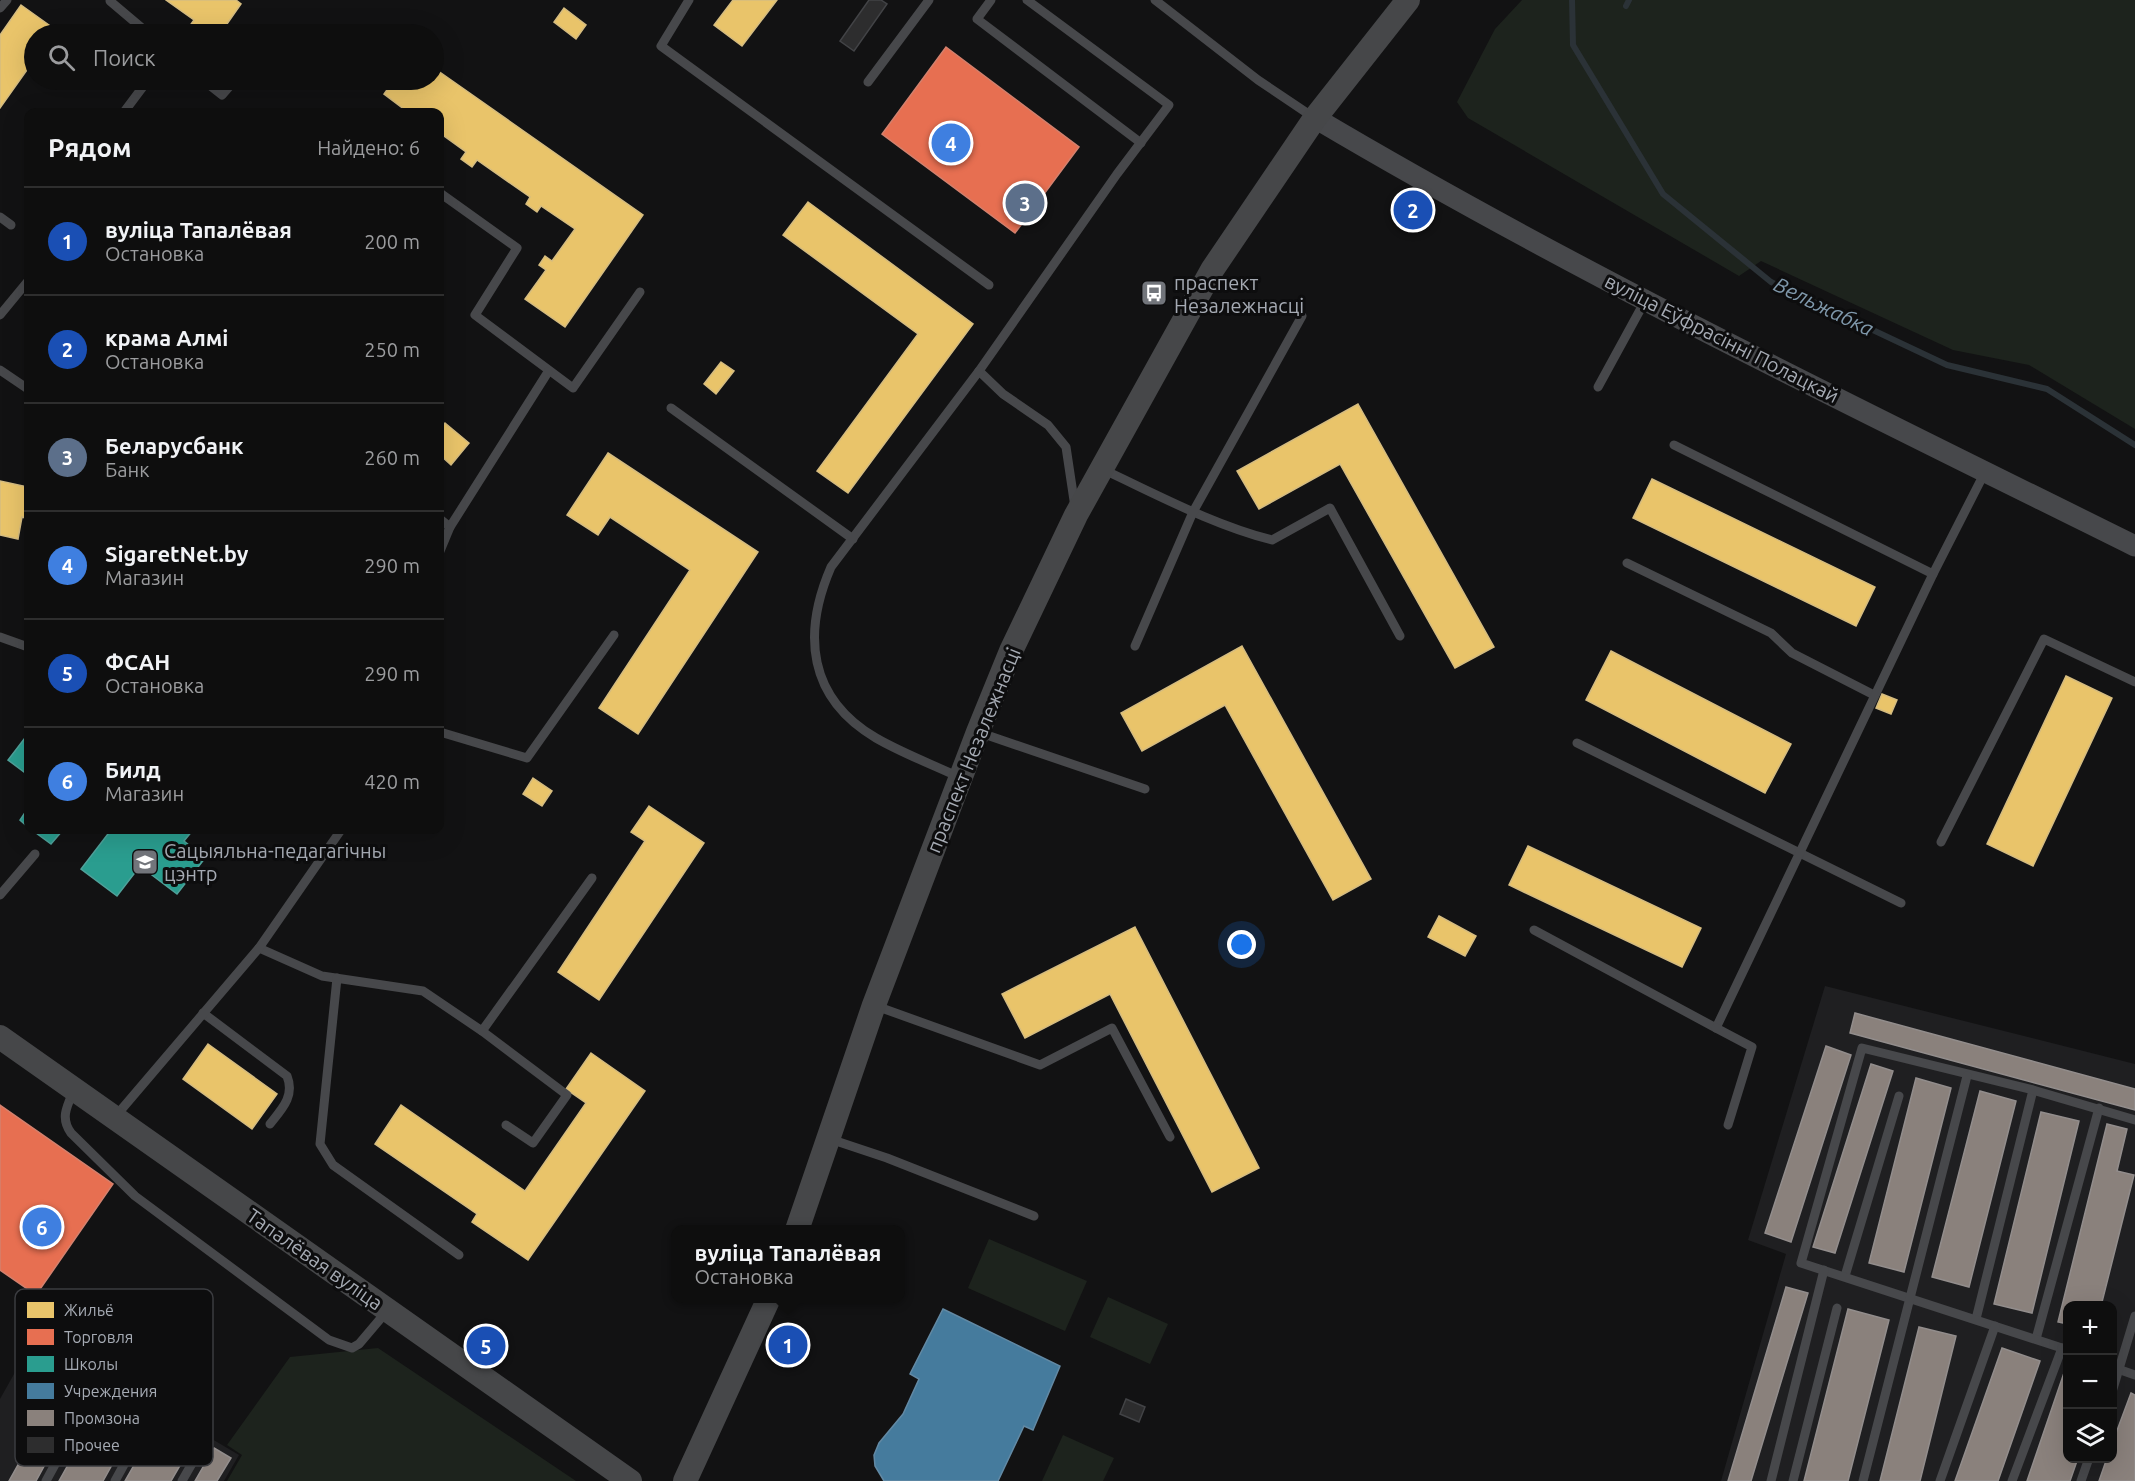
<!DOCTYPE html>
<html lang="ru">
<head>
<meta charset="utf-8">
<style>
	body { margin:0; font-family:Ubuntu,sans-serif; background:#1c1c1c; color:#f1f3f6 }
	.controls { position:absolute; right:18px; bottom:18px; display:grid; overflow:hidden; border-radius:12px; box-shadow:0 6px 24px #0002 }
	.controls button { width:54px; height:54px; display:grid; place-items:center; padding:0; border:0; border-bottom:2px solid #2e2e2e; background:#0e0e0e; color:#f1f3f6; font:30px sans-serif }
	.you { position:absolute; left:1242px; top:945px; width:21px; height:21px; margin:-15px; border:4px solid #fff; border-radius:50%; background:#1a73e8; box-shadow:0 0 0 9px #1a73e833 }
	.badge { display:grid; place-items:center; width:39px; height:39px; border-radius:50%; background:#72757b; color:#fff; font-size:20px; font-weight:700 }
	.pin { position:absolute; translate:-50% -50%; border:3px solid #fff; box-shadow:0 2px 6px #0006 }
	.popup { position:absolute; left:671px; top:1225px; width:234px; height:78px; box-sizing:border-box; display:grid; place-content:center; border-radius:12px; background:#0e0e0e; filter:drop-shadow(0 2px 4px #0005); font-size:20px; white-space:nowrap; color:#9b9c9e }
	.popup b { font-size:22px; color:#f1f3f6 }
	.popup::after { content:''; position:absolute; left:50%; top:100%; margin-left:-12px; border:12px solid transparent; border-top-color:#0e0e0e }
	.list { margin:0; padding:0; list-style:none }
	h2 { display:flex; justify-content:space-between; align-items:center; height:78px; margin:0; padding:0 24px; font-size:26px }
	h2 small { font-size:20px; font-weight:400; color:#9b9c9e }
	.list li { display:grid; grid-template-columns:39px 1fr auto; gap:18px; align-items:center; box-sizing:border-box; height:108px; padding:0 24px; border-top:2px solid #2e2e2e }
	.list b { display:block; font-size:22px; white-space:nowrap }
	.list p { margin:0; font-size:20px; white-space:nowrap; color:#9b9c9e }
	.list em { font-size:20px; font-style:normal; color:#9b9c9e }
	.icon { flex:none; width:33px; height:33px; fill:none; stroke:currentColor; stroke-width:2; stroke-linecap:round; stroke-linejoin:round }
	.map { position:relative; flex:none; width:2135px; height:1481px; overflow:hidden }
	.search { position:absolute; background:#0e0e0e; box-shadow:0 6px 24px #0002; left:24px; top:24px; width:420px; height:66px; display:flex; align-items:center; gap:15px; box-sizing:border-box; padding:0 21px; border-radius:33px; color:#9b9c9e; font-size:22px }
	.panel { position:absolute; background:#0e0e0e; box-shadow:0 6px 24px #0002; left:24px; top:108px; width:420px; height:726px; border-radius:12px }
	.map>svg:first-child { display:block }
</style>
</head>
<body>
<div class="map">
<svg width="2135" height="1481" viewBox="0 0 2135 1481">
	<rect width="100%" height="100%" fill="#121213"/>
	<g fill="#1f1f21" fill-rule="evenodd">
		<path d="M 1825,986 L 2135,1064 L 2135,1481 L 1721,1481 L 1786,1254 L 1748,1240 ZM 2068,1306 L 2112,1306 L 2112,1458 L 2068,1458 Z"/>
		<path d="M 36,1335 L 239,1455 L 224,1481 L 0,1481 L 0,1399 Z"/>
	</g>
	<g fill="#1d231d">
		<path d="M 1522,0 L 2135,0 L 2135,429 L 2029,365 L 1953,350 L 1761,261 L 1739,276 L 1468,118 L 1457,102 L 1495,29 Z"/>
		<path d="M 989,1239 L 1087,1281 L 1065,1331 L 968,1288 Z"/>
		<path d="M 1108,1297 L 1168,1324 L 1150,1364 L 1090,1337 Z"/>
		<path d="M 378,1348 L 576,1481 L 227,1481 L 242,1455 L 227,1445 L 290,1357 Z"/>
		<path d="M 1063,1435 L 1114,1458 L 1103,1481 L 1042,1481 Z"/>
	</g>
	<g fill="#e9c46a" stroke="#d5bc80" stroke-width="1.5">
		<path d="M 166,0 L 236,0 L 241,4 L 220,34 L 184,34 L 194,20 Z"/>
		<path d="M 733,0 L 777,0 L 742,46 L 714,25 Z"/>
		<path d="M 21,5 L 56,30 L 52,34 L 34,34 L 34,60 L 0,108 L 0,35 Z"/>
		<path d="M 564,8 L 586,25 L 576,39 L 554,22 Z"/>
		<path d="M 434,68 L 643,215 L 565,327 L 525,299 L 546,270 L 539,265 L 545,256 L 552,261 L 575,229 L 541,206 L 537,212 L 526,204 L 530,197 L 477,160 L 472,167 L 461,159 L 466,152 L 440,133 L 440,112 L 403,112 L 405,110 L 384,94 L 394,80 L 434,80 Z"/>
		<path d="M 808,202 L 973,324 L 848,493 L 817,471 L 918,334 L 783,235 Z"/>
		<path d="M 721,362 L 734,371 L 716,394 L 704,384 Z"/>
		<path d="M 1358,404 L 1494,647 L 1455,668 L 1340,464 L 1259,509 L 1237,471 Z"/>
		<path d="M 445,423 L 469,443 L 451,465 L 440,455 L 440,429 Z"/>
		<path d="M 608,453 L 758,552 L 638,734 L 599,708 L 690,570 L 610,517 L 598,535 L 567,515 Z"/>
		<path d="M 1652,479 L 1875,587 L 1856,626 L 1633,518 Z"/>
		<path d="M 0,481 L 28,487 L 25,505 L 28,506 L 28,519 L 22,517 L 18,539 L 0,535 Z"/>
		<path d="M 1242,646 L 1371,879 L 1333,900 L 1225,705 L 1142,751 L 1121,713 Z"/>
		<path d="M 1611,651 L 1791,744 L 1765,793 L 1586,700 Z"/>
		<path d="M 2066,676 L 2112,698 L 2033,866 L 1987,844 Z"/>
		<path d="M 1882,694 L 1897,700 L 1891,714 L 1876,708 Z"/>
		<path d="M 533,778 L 552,791 L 542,806 L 523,794 Z"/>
		<path d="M 649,806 L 704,843 L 599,1000 L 558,972 L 645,841 L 631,832 Z"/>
		<path d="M 1528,846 L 1701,928 L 1682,967 L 1509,885 Z"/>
		<path d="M 1439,916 L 1476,936 L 1465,956 L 1428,937 Z"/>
		<path d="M 1135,927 L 1259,1168 L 1212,1192 L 1110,994 L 1025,1038 L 1002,994 Z"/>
		<path d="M 208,1044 L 277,1094 L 252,1129 L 183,1079 Z"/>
		<path d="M 591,1053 L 645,1091 L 528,1260 L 472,1222 L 477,1214 L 375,1144 L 401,1105 L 525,1191 L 586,1103 L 566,1089 Z"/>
	</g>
	<g fill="#e76f51" stroke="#d3816e" stroke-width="1.5">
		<path d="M 946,47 L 1079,147 L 1015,233 L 882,134 Z"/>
		<path d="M 0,1105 L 113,1184 L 36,1295 L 0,1270 Z"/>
	</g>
	<g fill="#2a9d8f" stroke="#4fa19a" stroke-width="1.5">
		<path d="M 28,734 L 28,775 L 8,760 Z"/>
		<path d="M 28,808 L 28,827 L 20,820 Z"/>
		<path d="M 32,830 L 63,830 L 51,844 Z"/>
		<path d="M 111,830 L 193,830 L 184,841 L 205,858 L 177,894 L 140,866 L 117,896 L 81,869 Z"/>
	</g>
	<path fill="#457b9d" stroke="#6289a4" stroke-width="1.5" d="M 943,1309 L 1060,1366 L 1033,1430 L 1024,1426 L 998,1481 L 884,1481 L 875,1466 L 874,1455 L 879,1443 L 903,1414 L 919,1379 L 910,1374 Z"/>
	<g fill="#8a817c" stroke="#928d8c" stroke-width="1.5">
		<path d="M 1855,1013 L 2135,1089 L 2135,1110 L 1850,1033 Z"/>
		<path d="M 1826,1046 L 1851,1055 L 1791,1242 L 1765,1233 Z"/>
		<path d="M 1871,1064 L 1893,1071 L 1835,1253 L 1813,1247 Z"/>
		<path d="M 1916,1078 L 1951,1088 L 1904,1272 L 1869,1263 Z"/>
		<path d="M 1980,1091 L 2016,1101 L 1969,1287 L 1932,1277 Z"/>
		<path d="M 2041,1112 L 2079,1121 L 2032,1313 L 1994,1304 Z"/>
		<path d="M 2107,1124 L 2127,1129 L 2117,1171 L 2134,1175 L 2101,1306 L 2068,1306 L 2068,1324 L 2058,1322 Z"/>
		<path d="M 1786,1287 L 1808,1293 L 1751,1481 L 1728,1481 Z"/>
		<path d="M 1848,1309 L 1889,1320 L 1848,1481 L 1804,1481 Z"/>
		<path d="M 1919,1327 L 1956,1336 L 1920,1481 L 1880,1481 Z"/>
		<path d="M 2002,1348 L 2040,1361 L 1998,1481 L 1955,1481 Z"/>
		<path d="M 2065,1370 L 2068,1371 L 2068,1458 L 2078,1458 L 2070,1481 L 2027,1481 Z"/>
		<path d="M 110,1390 L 143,1409 L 103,1481 L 59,1481 Z"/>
		<path d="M 2131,1393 L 2135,1395 L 2135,1481 L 2099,1481 L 2107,1458 L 2112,1458 L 2112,1444 Z"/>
		<path d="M 52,1404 L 72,1415 L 36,1481 L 9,1481 Z"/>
		<path d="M 161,1418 L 196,1438 L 171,1481 L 125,1481 Z"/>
		<path d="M 214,1448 L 231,1458 L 217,1481 L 195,1481 Z"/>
	</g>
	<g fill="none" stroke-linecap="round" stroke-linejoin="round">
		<g stroke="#2b3237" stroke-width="6">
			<path d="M 1572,0 L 1573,45 L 1663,194 L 1771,282 L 1947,365 L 2047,389 L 2135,445"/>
			<path d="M 1626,6 L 1629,0"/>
		</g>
	</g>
	<g fill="#2d2d2e" stroke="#424346" stroke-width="1.5">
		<path d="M 869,0 L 881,0 L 887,4 L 854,51 L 840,41 Z"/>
		<path d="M 1126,1399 L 1145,1407 L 1139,1422 L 1120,1414 Z"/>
	</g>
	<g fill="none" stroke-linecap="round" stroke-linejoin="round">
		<g stroke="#47484b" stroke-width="9">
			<path d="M 689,0 L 661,46 L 989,285"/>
			<path d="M 991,0 L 977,19 L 1141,143"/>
			<path d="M 1027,0 L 1169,105 L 1117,174 L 979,371 L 1003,394 L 1048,425 L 1066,447 L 1075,507"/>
			<path d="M 1155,0 L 1258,80 L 1313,117"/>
			<path d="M 110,1 L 149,34"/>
			<path d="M 0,8 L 7,0"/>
			<path d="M 203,80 L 222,95 L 235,80"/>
			<path d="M 868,82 L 929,0"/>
			<path d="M 124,112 L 148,80"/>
			<path d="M 440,193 L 517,248 L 475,315 L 573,388 L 640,292"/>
			<path d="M 0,217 L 11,225"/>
			<path d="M 0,315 L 28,281"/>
			<path d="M 0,370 L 28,389"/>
			<path d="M 1598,387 L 1645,301"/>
			<path d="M 671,408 L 853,539"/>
			<path d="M 1674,445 L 1933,574"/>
			<path d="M 1102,469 C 1158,495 1213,525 1272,540 L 1330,508 L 1400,636"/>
			<path d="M 440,519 L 450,527"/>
			<path d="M 440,551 L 450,527 L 548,372"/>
			<path d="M 1627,563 L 1771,633 L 1792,653 L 1874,695"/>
			<path d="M 0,637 L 28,647"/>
			<path d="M 1135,646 L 1193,512 L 1302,316"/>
			<path d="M 440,732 L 527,758 L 614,635"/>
			<path d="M 978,732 L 1145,789"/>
			<path d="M 1577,743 L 1901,903"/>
			<path d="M 959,777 C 931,764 902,753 876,738 C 808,698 802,634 831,567 L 979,371"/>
			<path d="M 1941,842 L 2044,639 L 2135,682"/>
			<path d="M 0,895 L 35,854"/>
			<path d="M 1534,930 L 1716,1028 L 1933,574 L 1985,472"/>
			<path d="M 259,948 L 322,976 L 423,991 L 482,1031 L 592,878"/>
			<path d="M 337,978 L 320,1144 L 333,1165 L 459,1255"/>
			<path d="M 876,1006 L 1040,1065 L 1112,1028 L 1170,1137"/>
			<path d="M 203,1013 L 287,1076 C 295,1096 282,1109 270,1124"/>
			<path d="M 1716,1028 L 1752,1047 L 1728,1125"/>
			<path d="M 482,1031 L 567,1095 L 533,1143 L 506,1125"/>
			<path d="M 74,1090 C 67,1106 60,1118 71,1133 L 135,1196 L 329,1340 L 352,1348 L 359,1344 L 387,1311"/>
			<path d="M 115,1117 L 259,948 L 341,830"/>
			<path d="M 830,1139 L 887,1158 L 1034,1216"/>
			<path d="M 1845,1276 L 1899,1096"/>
			<path d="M 1976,1319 L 2033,1090"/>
			<path d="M 2036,1339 L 2099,1108"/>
			<path d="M 2068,1350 L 1801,1263 L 1862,1048 L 2033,1090 L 2135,1120"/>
			<path d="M 2112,1367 L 2135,1375"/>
			<path d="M 2112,1392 L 2135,1316"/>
			<path d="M 46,1481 L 88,1404"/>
			<path d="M 115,1481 L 148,1421"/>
			<path d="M 182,1481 L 198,1453"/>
			<path d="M 1771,1481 L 1824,1270"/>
			<path d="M 1793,1481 L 1837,1308"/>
			<path d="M 1863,1481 L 1967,1076"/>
			<path d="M 1940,1481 L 1995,1326"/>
			<path d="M 2012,1481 L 2062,1348"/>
			<path d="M 2081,1481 L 2089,1458"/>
		</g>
		<path stroke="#47484b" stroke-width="21" d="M 1315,118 C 1580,275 1859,409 2135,546"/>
		<g stroke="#464749" stroke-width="24">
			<path d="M 0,1037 L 630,1481"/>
			<path d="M 797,1230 L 874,1005 L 978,732 L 1011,651 L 1076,515 L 1212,270 L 1315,118 L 1408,0"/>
			<path d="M 685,1481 L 769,1298"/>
		</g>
	</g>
	<defs>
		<symbol id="bus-square" viewBox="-11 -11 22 22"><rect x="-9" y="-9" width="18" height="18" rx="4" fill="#72757b" stroke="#0d0d0e"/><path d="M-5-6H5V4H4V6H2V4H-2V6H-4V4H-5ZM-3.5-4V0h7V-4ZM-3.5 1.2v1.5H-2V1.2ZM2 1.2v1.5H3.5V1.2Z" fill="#fff"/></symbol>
		<symbol id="school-square" viewBox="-11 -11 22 22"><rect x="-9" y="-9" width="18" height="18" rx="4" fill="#72757b" stroke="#0d0d0e"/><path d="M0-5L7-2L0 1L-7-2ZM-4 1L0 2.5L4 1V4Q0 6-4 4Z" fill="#fff"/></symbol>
	</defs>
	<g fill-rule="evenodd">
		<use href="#bus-square" x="1139" y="278" width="30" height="30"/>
		<use href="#school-square" x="130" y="847" width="30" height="30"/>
	</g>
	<g text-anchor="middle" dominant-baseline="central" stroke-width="6" stroke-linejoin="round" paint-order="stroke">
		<g font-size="20" fill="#a5aab3" stroke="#0d0d0e" text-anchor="start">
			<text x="1174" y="282">праспект<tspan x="1174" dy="23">Незалежнасці</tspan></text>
			<text x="164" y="850">Сацыяльна-педагагічны<tspan x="164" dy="23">цэнтр</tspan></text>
		</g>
		<g font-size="20" fill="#a5aab3" stroke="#0d0d0e">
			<text transform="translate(1722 338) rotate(27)">вуліца Еўфрасінні Полацкай</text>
			<text transform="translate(973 750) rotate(-68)">праспект Незалежнасці</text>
			<text transform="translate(315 1259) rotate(35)">Тапалёвая вуліца</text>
		</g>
		<g font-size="21" font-style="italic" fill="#7f98ab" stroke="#0d0d0e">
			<text transform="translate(1824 306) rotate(26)">Вельжабка</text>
		</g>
	</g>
	<rect x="15" y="1289" width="198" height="177" rx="9" fill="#0d0d0e" stroke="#3b3c40" stroke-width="1.5"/>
	<rect x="27" y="1302" width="27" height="16" fill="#e9c46a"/>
	<rect x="27" y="1329" width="27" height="16" fill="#e76f51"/>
	<rect x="27" y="1356" width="27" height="16" fill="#2a9d8f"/>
	<rect x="27" y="1383" width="27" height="16" fill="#457b9d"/>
	<rect x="27" y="1410" width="27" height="16" fill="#8a817c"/>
	<rect x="27" y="1437" width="27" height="16" fill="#2d2d2e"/>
	<g font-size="16" fill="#a5aab3">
		<text x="64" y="1316">Жильё</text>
		<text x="64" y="1343">Торговля</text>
		<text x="64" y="1370">Школы</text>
		<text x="64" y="1397">Учреждения</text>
		<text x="64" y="1424">Промзона</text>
		<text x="64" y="1451">Прочее</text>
	</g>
</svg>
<div class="controls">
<button>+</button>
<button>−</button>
<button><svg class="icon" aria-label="layers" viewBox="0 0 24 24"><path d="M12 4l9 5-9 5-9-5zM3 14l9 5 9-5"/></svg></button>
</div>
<div class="you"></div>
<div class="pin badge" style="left:788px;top:1345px;background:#1a4fb4">1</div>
<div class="popup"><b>вуліца Тапалёвая</b>Остановка</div>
<div class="pin badge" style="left:1413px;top:210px;background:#1a4fb4">2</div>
<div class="pin badge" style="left:1025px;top:203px;background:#5c6f8a">3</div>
<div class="pin badge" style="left:951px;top:143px;background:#3f7fe0">4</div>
<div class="pin badge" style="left:486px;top:1346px;background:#1a4fb4">5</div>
<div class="pin badge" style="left:42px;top:1227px;background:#3f7fe0">6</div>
<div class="search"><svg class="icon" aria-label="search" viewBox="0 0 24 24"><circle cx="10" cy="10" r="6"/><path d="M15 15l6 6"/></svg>Поиск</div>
<section class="panel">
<h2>Рядом<small>Найдено: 6</small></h2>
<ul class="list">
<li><span class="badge" style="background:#1a4fb4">1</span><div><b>вуліца Тапалёвая</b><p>Остановка</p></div><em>200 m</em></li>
<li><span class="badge" style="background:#1a4fb4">2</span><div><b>крама Алмі</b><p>Остановка</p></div><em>250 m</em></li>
<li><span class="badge" style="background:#5c6f8a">3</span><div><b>Беларусбанк</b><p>Банк</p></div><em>260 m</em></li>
<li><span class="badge" style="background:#3f7fe0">4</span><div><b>SigaretNet.by</b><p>Магазин</p></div><em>290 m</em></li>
<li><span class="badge" style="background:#1a4fb4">5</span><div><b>ФСАН</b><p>Остановка</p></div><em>290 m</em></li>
<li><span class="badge" style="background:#3f7fe0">6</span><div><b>Билд</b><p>Магазин</p></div><em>420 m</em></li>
</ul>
</section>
</div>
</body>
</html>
